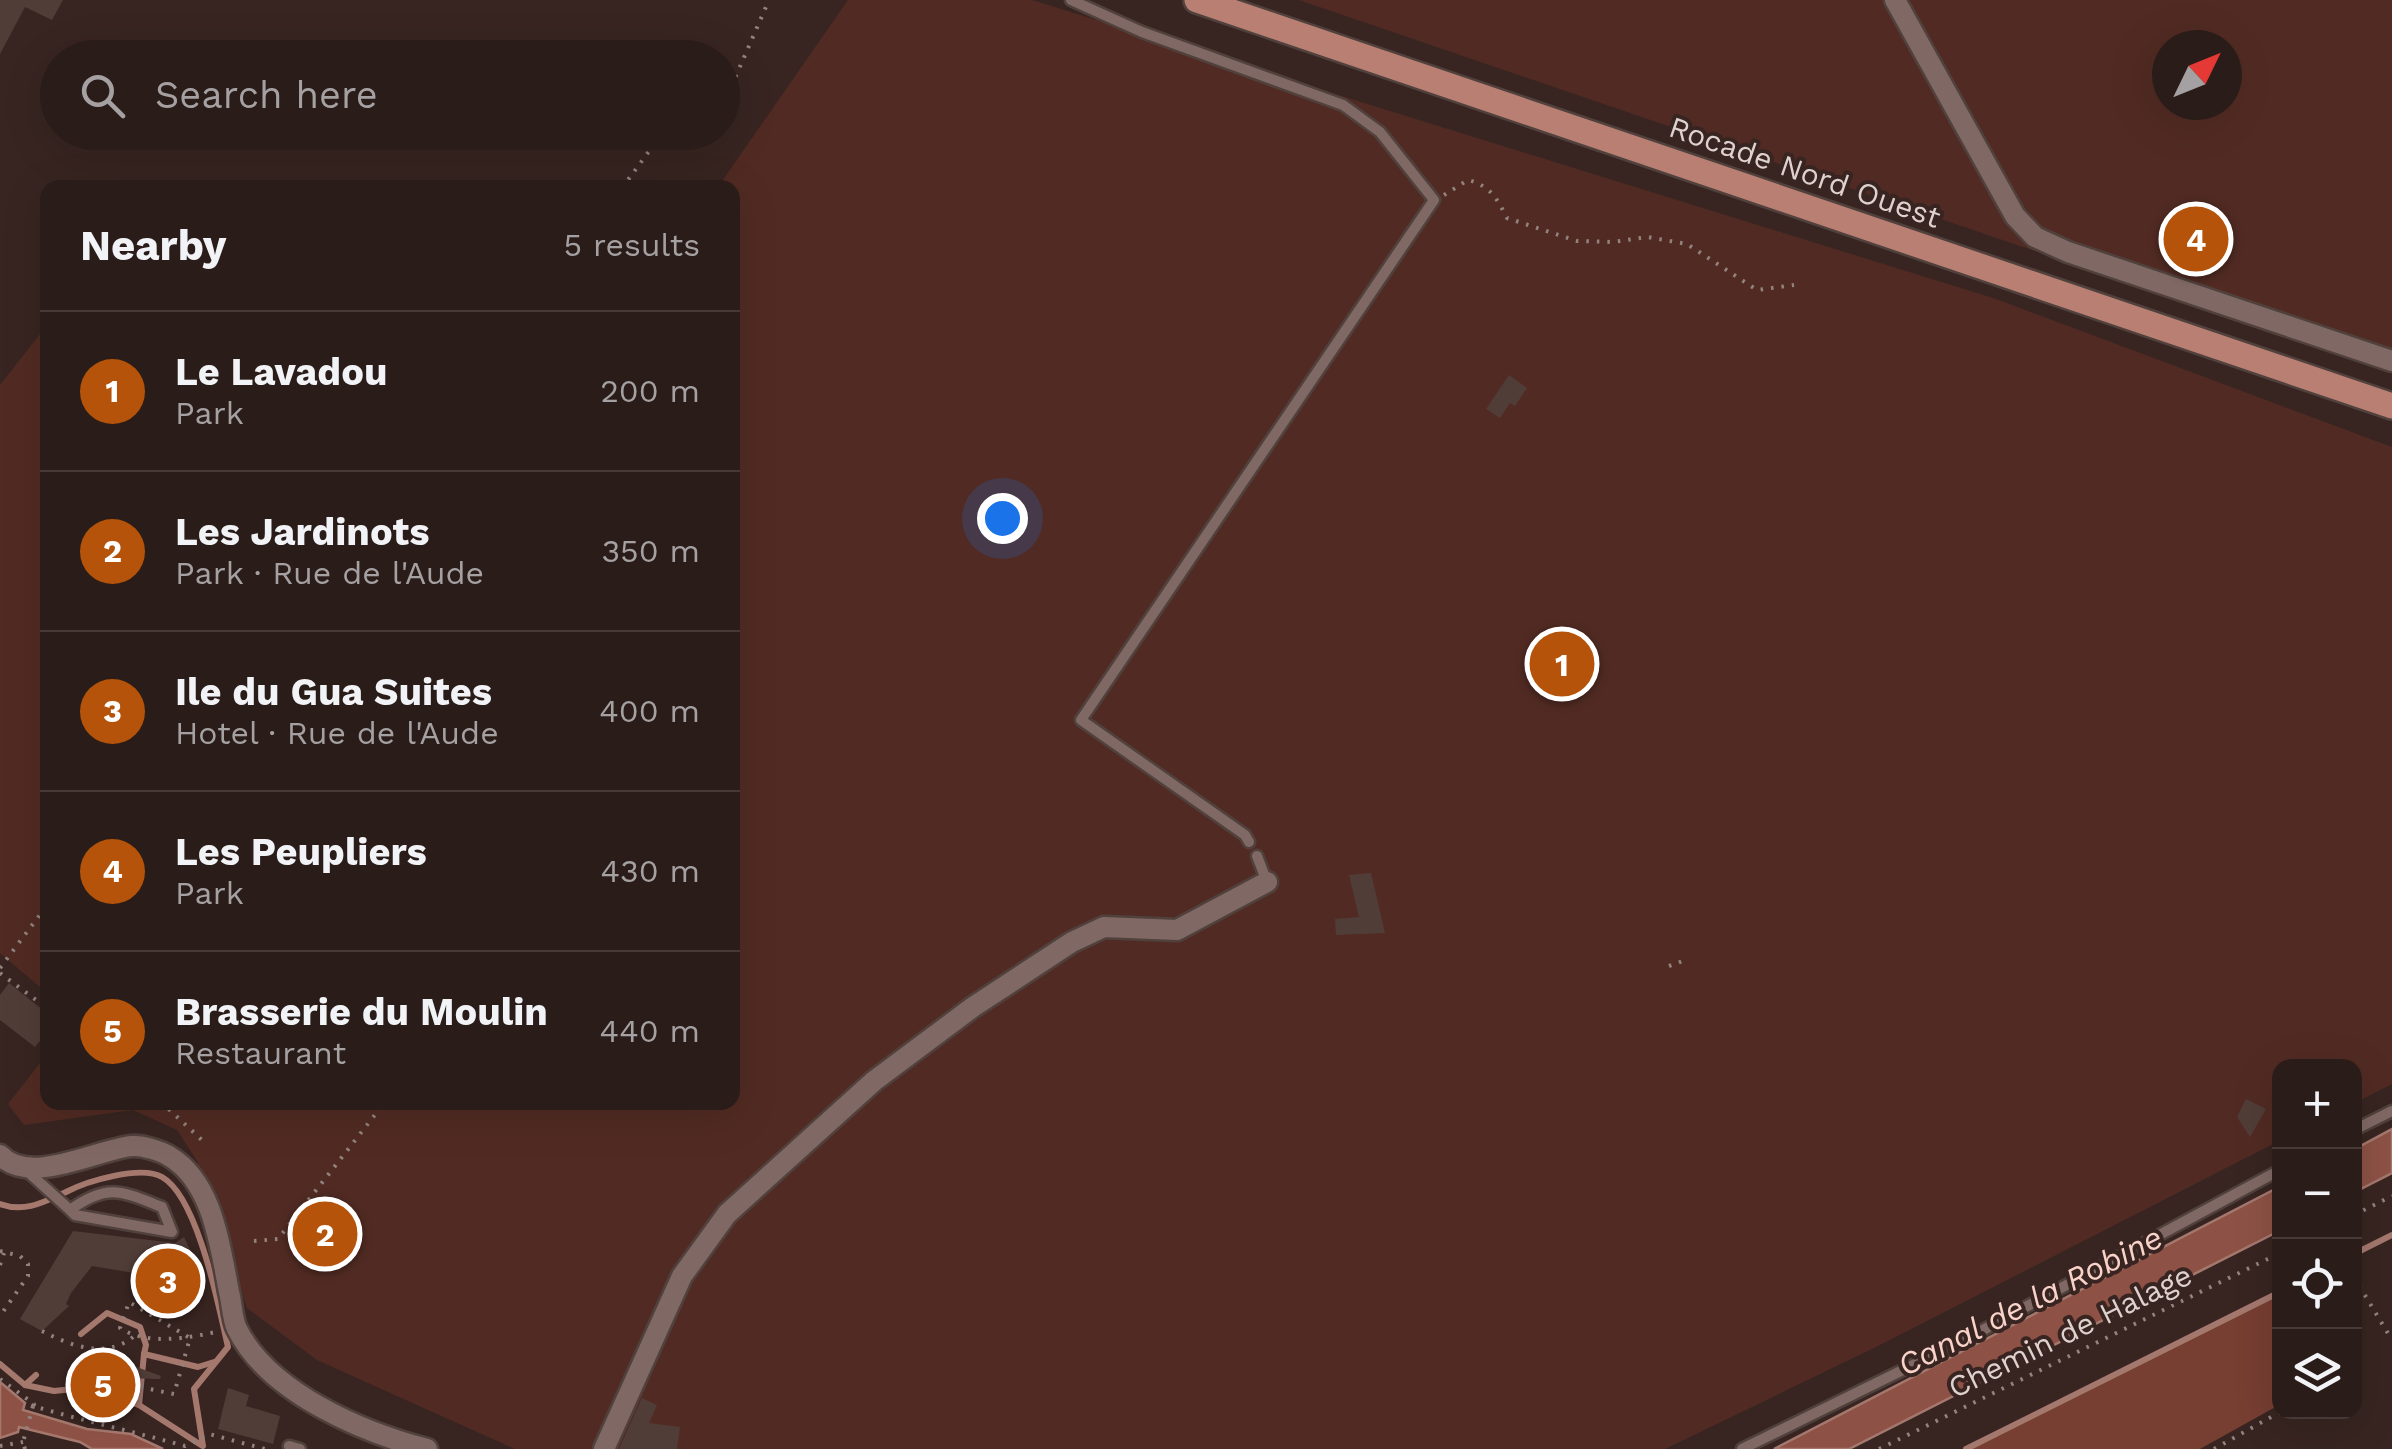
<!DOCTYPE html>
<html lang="en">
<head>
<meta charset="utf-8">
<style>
	body { margin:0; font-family:"Work Sans",sans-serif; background:#362926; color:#f1f3f6 }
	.controls { position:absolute; right:30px; bottom:30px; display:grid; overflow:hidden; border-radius:20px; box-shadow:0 10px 40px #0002 }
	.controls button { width:90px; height:90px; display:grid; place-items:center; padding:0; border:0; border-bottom:2px solid #463a38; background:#2a1c19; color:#f1f3f6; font:50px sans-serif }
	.compass { position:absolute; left:2152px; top:30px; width:90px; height:90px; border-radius:50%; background:#2a1c19; box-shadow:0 10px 40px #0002; rotate:47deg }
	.you { position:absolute; left:1002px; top:518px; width:35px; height:35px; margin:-25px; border:8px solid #fff; border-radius:50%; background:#1a73e8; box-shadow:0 0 0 15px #1a73e833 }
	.badge { display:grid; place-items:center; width:65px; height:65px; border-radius:50%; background:#b45309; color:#fff; font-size:32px; font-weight:700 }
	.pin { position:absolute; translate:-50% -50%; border:5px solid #fff; box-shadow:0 2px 10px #0006 }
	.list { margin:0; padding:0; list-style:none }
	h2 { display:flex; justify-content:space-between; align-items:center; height:130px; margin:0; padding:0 40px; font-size:42px }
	h2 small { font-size:32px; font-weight:400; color:#a5a1a2 }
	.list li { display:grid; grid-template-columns:65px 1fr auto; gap:30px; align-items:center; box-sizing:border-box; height:160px; padding:0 40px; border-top:2px solid #463a38 }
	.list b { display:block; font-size:38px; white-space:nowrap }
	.list p { margin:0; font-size:32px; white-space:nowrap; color:#a5a1a2 }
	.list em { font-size:32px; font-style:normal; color:#a5a1a2 }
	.icon { flex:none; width:55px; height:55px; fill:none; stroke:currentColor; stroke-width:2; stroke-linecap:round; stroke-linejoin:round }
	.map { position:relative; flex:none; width:2392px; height:1449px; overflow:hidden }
	.search { position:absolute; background:#2a1c19; box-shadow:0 10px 40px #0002; left:40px; top:40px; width:700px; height:110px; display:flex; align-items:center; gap:25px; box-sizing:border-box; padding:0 35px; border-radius:55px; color:#a5a1a2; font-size:38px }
	.panel { position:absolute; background:#2a1c19; box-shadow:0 10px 40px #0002; left:40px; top:180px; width:700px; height:930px; border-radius:20px }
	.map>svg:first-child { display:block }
</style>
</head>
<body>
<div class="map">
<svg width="2392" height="1449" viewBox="0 0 2392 1449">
	<rect width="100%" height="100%" fill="#382521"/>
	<g fill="#512b23" fill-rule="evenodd">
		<path d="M 848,0 L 1032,0 L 1993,298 L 2392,447 L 2392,1084 L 2355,1103 L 2354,1066 L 2280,1066 L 2279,1141 L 1878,1346 L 1665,1449 L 515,1449 L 317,1360 L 247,1308 L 197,1161 L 177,1130 L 133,1110 L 24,1125 L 8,1104 L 47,1054 L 48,1102 L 732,1102 L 732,188 L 718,187 Z"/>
		<path d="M 1299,0 L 2392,0 L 2392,373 ZM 2167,45 L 2227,45 L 2227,105 L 2167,105 Z"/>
		<path d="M 47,325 L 47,993 L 0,953 L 0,385 Z"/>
	</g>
	<path fill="#773e32" d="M 2279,1294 L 2279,1405 L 2200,1449 L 1970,1449 Z"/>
	<g fill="#8d5245" stroke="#a5786e" stroke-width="2.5">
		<path d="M 2392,1129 L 2392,1173 L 2355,1192 L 2355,1149 Z"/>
		<path d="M 2279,1187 L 2279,1231 L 1849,1449 L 1774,1449 Z"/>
		<path d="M 0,1382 L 25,1403 L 23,1410 L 87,1429 L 131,1434 L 163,1449 L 92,1449 L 80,1442 L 19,1427 L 18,1432 L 0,1438 Z"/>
	</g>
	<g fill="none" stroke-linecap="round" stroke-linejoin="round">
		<g stroke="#a5786e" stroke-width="6">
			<path d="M 0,1204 C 25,1213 44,1202 66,1192 C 87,1181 141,1165 162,1177 C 198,1197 219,1308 228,1347 L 194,1389 L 203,1446"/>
			<path d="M 2354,1254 L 2392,1235"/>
			<path d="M 81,1334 L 107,1313 L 140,1327 L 146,1345 L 144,1354"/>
			<path d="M 0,1364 L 25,1385 L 54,1391 L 83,1388"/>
			<path d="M 25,1385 L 36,1375"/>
			<path d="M 120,1399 L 139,1405 L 201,1445"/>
			<path d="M 139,1405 L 144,1354 L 198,1367 L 214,1362"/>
			<path d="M 1966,1449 L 2280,1292"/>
		</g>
	</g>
	<g fill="#513d38">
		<path d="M 0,0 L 63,0 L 52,20 L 25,7 L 0,54 Z"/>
		<path d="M 1509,375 L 1527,388 L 1515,406 L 1510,403 L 1500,418 L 1486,409 Z"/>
		<path d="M 1371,873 L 1385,933 L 1336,935 L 1335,919 L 1359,917 L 1349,875 Z"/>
		<path d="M 9,983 L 48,1014 L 48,1031 L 35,1047 L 0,1020 L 0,995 Z"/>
		<path d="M 2246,1099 L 2266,1109 L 2250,1137 L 2237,1117 Z"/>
		<path d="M 73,1231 L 175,1243 L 184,1237 L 193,1256 L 184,1269 L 193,1277 L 186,1296 L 163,1293 L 162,1288 L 140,1281 L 140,1274 L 92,1266 L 71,1293 L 66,1304 L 69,1306 L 42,1331 L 20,1319 Z"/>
		<path d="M 98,1358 L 123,1362 L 161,1376 L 160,1379 L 121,1378 L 113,1402 L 122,1408 L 107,1416 L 83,1409 Z"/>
		<path d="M 228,1388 L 249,1395 L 246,1406 L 280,1416 L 273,1444 L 218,1429 Z"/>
		<path d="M 642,1398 L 657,1405 L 649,1423 L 680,1427 L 677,1449 L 619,1449 Z"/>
	</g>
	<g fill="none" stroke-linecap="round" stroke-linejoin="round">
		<defs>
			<g id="service">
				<path d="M 1071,0 L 1142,32 L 1343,105 L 1380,132 L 1434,200 L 1081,720 L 1245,835 L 1249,842"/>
				<path d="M 1257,856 L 1267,882"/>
				<path d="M 2354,1130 L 2392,1111"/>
				<path d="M 27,1171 L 70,1210 L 75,1215 L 172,1232 L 162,1207 C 121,1191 108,1183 70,1210"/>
				<path d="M 289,1446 L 300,1449"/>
				<path d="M 1742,1449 L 1970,1337 L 2280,1170"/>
			</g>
			<g id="minor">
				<path d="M 1895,0 L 2015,216 L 2035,237 L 2068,252 L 2392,361"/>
				<path d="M 0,1155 C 29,1187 98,1149 132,1146 C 142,1145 161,1151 169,1156 C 213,1182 220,1246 229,1292 C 232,1303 232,1319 237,1329 C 269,1393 362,1432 427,1449"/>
				<path d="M 604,1449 L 682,1276 L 727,1214 L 874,1081 L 973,1007 L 1072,942 L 1104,927 L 1177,930 L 1267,882"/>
			</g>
			<path id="primary" d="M 1197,0 L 2392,406"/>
		</defs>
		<use href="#service" stroke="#51413d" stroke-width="15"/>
		<use href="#minor" stroke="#51413d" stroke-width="25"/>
		<use href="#primary" stroke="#51413d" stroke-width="30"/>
		<g stroke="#92837f" stroke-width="4" stroke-dasharray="2.5 8" stroke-linecap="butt">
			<path d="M 722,92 L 732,85 L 769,0"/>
			<path d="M 622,188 L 650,150 L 672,132"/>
			<path d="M 1444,195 L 1468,180 C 1491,186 1497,199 1507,218 L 1577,241 L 1613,242 L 1647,237 L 1687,244 L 1757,290 L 1794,285"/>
			<path d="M 1669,966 L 1688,959"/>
			<path d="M 0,968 L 48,904"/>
			<path d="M 0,973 L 48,1009"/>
			<path d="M 161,1102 L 203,1141"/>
			<path d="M 2354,1215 L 2392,1196"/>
			<path d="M 254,1241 L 278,1239 L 385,1102"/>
			<path d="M 0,1251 L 20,1256 L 28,1264 L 28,1276 L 0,1316"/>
			<path d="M 0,1265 L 4,1253"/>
			<path d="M 2354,1277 L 2392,1340"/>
			<path d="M 42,1331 C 71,1346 106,1359 133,1337"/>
			<path d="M 0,1379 L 34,1404 L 33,1406 C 84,1421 135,1432 185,1446 L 209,1434 L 265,1449"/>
			<path d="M 120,1383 L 174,1394 L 190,1338 L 129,1302 L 120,1328 C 147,1346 189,1338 220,1331"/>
			<path d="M 0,1446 L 23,1442"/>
			<path d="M 25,1449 L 23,1442 L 33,1406"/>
			<path d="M 1879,1449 L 2280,1253"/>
			<path d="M 2214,1449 L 2280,1412"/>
		</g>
		<use href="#service" stroke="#806964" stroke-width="10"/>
		<use href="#minor" stroke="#806964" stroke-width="20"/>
		<use href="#primary" stroke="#b87f72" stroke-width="25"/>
	</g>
	<g text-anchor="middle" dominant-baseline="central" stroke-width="8" stroke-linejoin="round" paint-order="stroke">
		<g font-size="30" fill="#ded1ce" stroke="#382521">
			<text transform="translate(1805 172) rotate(19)">Rocade Nord Ouest</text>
			<text transform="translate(2070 1331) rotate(-26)">Chemin de Halage</text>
		</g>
		<g font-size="32" font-style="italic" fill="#f9d3ca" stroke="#382521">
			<text transform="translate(2030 1301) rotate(-27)">Canal de la Robine</text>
		</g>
	</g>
</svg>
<div class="controls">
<button>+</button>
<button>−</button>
<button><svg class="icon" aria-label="locate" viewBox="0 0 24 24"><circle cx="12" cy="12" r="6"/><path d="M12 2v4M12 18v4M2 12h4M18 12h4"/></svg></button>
<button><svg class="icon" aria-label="layers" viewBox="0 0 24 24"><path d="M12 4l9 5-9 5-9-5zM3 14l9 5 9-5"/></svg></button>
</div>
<svg class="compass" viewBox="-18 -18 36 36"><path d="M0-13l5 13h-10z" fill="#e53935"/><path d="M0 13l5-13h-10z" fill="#a5a1a2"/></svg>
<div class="you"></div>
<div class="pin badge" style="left:1562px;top:664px">1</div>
<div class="pin badge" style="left:325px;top:1234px">2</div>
<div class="pin badge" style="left:168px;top:1281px">3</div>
<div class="pin badge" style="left:2196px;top:239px">4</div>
<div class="pin badge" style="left:103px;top:1385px">5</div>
<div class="search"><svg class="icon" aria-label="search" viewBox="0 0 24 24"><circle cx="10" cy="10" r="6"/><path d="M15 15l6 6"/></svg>Search here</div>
<section class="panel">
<h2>Nearby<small>5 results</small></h2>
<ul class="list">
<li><span class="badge">1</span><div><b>Le Lavadou</b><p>Park</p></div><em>200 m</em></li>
<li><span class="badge">2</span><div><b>Les Jardinots</b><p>Park · Rue de l'Aude</p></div><em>350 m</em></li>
<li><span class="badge">3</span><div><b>Ile du Gua Suites</b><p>Hotel · Rue de l'Aude</p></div><em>400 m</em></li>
<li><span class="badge">4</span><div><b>Les Peupliers</b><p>Park</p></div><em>430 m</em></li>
<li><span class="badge">5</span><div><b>Brasserie du Moulin</b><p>Restaurant</p></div><em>440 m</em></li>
</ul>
</section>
</div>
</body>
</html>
